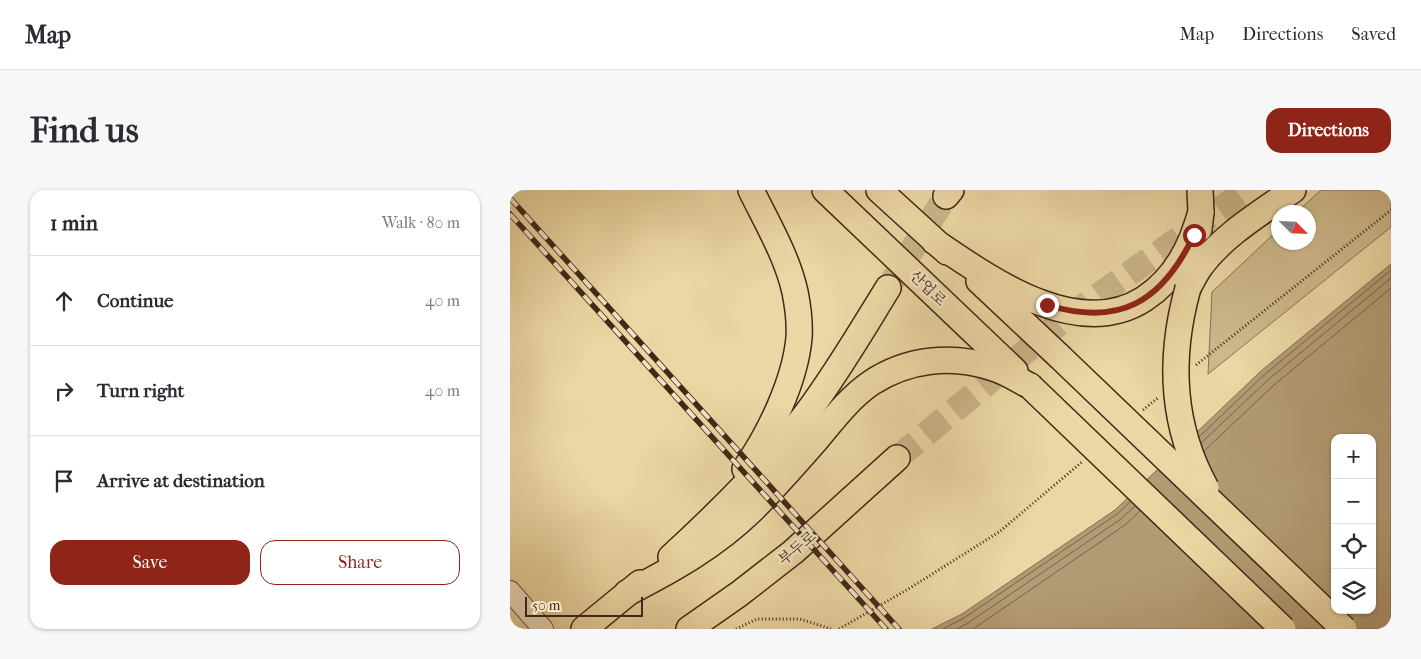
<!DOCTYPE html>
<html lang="en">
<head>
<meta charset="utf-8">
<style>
	body { margin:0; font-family:"IM FELL French Canon","Noto Serif KR",serif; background:#f7f7f7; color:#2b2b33 }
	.controls { position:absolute; right:15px; bottom:15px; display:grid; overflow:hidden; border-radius:10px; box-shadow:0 1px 4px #0004 }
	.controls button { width:45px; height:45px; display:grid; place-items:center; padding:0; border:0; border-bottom:1px solid #e1e1e2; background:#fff; color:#2b2b33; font:25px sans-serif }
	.compass { position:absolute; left:761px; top:15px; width:45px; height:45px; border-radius:50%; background:#fff; box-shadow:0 1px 4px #0004; rotate:114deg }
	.scale { position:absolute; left:15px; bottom:12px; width:118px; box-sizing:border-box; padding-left:5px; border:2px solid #432718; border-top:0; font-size:14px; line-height:18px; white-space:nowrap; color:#432718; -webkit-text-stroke:4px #f2e5c4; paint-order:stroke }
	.stop { position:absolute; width:15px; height:15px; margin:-11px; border:4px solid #8f2418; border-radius:50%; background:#fff }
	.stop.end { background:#8f2418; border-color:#fff; box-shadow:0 1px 5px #0008 }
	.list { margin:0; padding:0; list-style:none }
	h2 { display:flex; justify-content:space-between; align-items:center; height:65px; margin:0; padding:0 20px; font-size:21px }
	h2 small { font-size:16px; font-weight:400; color:#7c7c81 }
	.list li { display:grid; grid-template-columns:32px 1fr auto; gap:15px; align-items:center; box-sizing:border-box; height:90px; padding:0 20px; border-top:1px solid #e1e1e2 }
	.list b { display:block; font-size:19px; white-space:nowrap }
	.list em { font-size:16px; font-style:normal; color:#7c7c81 }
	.actions { display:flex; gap:10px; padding:15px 20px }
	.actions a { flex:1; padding:11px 0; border:1px solid #8f2418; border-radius:15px; text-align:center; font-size:18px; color:#8f2418 }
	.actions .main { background:#8f2418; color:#fff }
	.icon { flex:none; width:28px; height:28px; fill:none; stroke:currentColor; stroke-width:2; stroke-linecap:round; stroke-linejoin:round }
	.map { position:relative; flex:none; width:881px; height:439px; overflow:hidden; border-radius:15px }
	header { display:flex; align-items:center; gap:30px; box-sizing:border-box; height:70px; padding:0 25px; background:#fff; border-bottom:1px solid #e1e1e2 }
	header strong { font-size:24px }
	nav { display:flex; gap:28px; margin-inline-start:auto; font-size:18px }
	.intro { display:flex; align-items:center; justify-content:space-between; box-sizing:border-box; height:120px; padding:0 30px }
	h1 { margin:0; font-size:35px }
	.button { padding:12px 22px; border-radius:15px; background:#8f2418; color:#fff; font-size:18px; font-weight:700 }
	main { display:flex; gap:30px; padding:0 30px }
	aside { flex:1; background:#fff; border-radius:15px; box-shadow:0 1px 4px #0004 }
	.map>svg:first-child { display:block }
</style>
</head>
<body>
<header>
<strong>Map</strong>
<nav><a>Map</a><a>Directions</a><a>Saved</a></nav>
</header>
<div class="intro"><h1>Find us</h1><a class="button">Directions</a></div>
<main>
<aside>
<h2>1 min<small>Walk · 80 m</small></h2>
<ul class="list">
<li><svg class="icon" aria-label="ahead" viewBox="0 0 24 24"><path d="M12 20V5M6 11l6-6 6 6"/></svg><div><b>Continue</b></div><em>40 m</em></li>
<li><svg class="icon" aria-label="right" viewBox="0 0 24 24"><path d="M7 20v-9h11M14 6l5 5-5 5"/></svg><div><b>Turn right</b></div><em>40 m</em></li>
<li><svg class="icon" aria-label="arrive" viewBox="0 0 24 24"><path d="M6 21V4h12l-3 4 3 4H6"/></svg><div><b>Arrive at destination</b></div></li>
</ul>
<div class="actions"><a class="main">Save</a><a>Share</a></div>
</aside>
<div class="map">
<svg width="881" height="439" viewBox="0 0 881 439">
	<rect width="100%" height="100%" fill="#ebd7a4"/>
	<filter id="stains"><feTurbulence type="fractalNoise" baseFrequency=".004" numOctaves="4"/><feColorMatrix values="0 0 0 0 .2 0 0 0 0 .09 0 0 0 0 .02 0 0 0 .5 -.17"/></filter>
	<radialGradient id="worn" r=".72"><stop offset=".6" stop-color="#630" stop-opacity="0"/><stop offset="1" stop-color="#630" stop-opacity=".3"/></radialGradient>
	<path fill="#ceb98c" stroke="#887052" d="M 811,0 L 881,0 L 881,37 L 698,184 L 702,102 L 768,40 L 768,52 L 798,52 L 798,22 L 787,22 Z"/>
	<path fill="#b29b74" stroke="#866d4f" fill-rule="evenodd" d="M 881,74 L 881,439 L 422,439 L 452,424 L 605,320 L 751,181 ZM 825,248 L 862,248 L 862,420 L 825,420 Z"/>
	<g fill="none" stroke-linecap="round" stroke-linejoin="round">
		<g stroke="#7a6146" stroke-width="1">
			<path d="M 689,247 L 754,185 L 881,80"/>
			<path d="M 691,253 L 759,189 L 881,88"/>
			<path d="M 694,261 L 764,195 L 881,98"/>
			<path d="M 433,439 L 454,428 L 607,324 L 620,312"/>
			<path d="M 447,439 L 458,433 L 611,329 L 625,316"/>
			<path d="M 463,439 L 615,335 L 630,321"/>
		</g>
		<g stroke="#c9b488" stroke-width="25" stroke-dasharray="25 12" stroke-linecap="butt">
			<path d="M 378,98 L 436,6"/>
			<path d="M 387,268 L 551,132 L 737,0"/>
		</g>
		<defs>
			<path id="minor" d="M 0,401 L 33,439"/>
			<g id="major">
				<path d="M 315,0 L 505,181"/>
				<path d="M 369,0 L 437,62"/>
				<path d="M 436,6 L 441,0"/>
				<path d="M 689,39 L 691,22 L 690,0"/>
				<path d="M 425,52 C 480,89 567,152 634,109 C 666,88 681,57 691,22"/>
				<path d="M 469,91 L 549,166"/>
				<path d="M 678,98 C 682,91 685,84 690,77 C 713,45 751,23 783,0"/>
				<path d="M 235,279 C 260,243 285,191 289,148 C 290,133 288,117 285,102 C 277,66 257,33 241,0"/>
				<path d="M 161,367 C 209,323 257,276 297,223 C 327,183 352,140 378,98"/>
				<path d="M 117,403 C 162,380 205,356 242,320 C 264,298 285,274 306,250 C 322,231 339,208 361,193 C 397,169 442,164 483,178 C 497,182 508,190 520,196"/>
				<path d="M 74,439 L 130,393"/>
				<path d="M 179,439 L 229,404 L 283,362 L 387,268"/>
			</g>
		</defs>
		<use href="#minor" stroke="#6d533b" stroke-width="22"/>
		<use href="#major" stroke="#432718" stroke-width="28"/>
		<g stroke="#432718" stroke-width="3" stroke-dasharray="1 2.5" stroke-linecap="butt">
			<path d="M 686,175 L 881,20"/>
			<path d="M 633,220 L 649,207"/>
			<path d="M 226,439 L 247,429 L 290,429 L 321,439"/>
			<path d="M 329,439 L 400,398 L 489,342 L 573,271"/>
		</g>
		<use href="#minor" stroke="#f2e5c4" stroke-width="20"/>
		<use href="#major" stroke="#ebd7a4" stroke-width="25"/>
		<defs>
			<g id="rail">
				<path d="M 0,8 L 389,439"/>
				<path d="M 0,24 L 376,439"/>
			</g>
		</defs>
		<use href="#rail" stroke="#432718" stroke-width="5.5"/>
		<use href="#rail" stroke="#f2e5c4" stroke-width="4" stroke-dasharray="11" stroke-linecap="butt"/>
		<defs>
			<g id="major-bridge">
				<path d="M 678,98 C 659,166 661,235 696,298"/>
				<path d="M 549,166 L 834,439"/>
				<path d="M 520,196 L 773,439"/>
			</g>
		</defs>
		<use href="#major-bridge" stroke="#432718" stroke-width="28" stroke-linecap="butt"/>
		<use href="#major-bridge" stroke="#ebd7a4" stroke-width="25"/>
	</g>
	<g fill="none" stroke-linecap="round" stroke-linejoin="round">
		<path stroke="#8f2418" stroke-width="6" d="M 537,115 C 610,137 652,112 684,45"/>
	</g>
	<g text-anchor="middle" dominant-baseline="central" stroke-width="5" stroke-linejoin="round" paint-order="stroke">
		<g font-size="15" fill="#432718" stroke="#f2e5c4">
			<text transform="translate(418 98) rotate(44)">산업로</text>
			<text transform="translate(287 358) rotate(-40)">부두로</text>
		</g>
	</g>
	<rect width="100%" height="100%" filter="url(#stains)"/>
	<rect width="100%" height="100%" fill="url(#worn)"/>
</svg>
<div class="controls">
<button>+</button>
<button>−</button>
<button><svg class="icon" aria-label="locate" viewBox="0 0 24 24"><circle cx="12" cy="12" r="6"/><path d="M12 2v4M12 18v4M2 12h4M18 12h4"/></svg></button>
<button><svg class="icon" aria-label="layers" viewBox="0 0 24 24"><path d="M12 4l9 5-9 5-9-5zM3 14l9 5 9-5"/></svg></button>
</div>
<svg class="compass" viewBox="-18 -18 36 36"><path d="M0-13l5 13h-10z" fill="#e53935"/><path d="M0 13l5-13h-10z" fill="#7c7c81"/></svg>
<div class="scale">50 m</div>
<div class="stop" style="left:684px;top:45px"></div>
<div class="stop end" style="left:537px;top:115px"></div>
</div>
</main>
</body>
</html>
